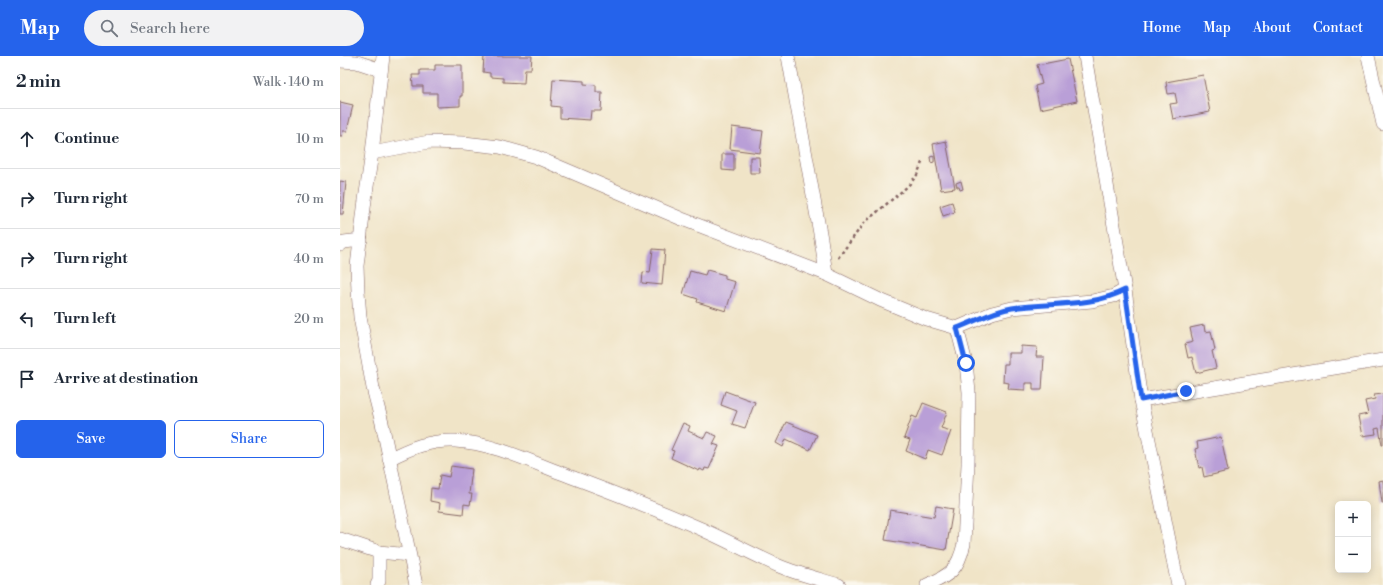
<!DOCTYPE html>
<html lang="en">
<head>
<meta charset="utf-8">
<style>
	body { margin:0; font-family:"Libre Bodoni",serif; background:#f2f2f3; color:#1f2937 }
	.controls { position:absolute; right:12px; bottom:12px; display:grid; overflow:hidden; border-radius:6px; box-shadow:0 2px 10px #0003 }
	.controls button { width:36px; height:36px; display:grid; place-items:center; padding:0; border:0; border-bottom:1px solid #e0e1e3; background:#fff; color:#1f2937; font:20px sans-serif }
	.stop { position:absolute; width:12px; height:12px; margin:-9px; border:3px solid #2563eb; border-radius:50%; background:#fff }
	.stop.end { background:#2563eb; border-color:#fff; box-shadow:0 1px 4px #0008 }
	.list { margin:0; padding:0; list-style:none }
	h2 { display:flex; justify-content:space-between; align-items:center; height:52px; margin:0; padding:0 16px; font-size:17px }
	h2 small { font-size:13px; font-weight:400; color:#747a83 }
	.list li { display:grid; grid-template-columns:26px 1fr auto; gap:12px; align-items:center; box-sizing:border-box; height:60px; padding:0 16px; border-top:1px solid #e0e1e3 }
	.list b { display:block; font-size:15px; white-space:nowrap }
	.list em { font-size:13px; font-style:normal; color:#747a83 }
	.actions { display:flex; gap:8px; padding:12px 16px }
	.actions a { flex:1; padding:9px 0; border:1px solid #2563eb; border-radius:6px; text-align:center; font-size:14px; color:#2563eb }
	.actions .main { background:#2563eb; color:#fff }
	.icon { flex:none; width:22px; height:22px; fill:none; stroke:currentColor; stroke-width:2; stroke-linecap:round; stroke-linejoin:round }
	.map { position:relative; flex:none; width:1043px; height:529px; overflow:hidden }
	header { display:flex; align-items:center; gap:24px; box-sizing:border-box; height:56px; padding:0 20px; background:#2563eb; color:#fff }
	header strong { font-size:19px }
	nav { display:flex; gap:22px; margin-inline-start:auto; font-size:14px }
	.search { width:280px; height:36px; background:#f2f2f3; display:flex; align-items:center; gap:10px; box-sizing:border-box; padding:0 14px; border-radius:22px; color:#747a83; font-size:15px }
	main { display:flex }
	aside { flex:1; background:#fff }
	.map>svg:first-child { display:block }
</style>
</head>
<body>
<header>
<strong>Map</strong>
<div class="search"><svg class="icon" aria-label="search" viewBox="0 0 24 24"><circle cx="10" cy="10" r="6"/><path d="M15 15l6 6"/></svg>Search here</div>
<nav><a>Home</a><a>Map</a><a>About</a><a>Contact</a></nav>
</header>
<main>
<aside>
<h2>2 min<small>Walk · 140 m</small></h2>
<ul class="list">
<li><svg class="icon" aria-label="ahead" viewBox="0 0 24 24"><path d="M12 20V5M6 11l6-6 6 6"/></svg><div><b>Continue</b></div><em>10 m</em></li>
<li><svg class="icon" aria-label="right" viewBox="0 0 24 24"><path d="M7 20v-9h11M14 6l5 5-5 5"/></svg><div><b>Turn right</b></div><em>70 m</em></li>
<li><svg class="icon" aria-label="right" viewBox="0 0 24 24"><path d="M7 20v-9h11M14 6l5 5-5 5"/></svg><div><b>Turn right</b></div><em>40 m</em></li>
<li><svg class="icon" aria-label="left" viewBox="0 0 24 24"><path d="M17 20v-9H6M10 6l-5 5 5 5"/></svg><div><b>Turn left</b></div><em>20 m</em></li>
<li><svg class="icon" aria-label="arrive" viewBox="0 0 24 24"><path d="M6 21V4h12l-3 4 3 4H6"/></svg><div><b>Arrive at destination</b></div></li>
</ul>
<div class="actions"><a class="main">Save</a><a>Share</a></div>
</aside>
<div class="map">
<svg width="1043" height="529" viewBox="0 0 1043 529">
	<rect width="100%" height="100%" fill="#fbf7ec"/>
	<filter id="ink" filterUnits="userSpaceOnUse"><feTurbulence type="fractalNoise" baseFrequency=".025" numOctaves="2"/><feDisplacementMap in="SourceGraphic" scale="8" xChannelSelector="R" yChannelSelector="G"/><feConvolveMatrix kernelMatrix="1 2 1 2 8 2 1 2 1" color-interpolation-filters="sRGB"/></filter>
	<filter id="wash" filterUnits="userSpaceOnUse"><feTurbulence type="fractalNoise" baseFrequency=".012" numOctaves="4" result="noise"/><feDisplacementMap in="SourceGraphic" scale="16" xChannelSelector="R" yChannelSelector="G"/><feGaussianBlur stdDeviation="0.9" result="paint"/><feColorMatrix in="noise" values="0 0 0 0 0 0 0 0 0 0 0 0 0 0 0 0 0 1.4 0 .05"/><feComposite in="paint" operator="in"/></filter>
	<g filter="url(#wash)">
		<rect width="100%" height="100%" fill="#f0e4c7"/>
		<g id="blocks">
			<g fill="#b99fd7">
				<path d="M 144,0 L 192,0 L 191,13 L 185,13 L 184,27 L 163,26 L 163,22 L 150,21 L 150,17 L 143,16 Z"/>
				<path d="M 728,3 L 737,45 L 700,53 L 695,30 L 702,28 L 697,9 Z"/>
				<path d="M 95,9 L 122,9 L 122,40 L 120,40 L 120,50 L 97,51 L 97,37 L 83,37 L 83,30 L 73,30 L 72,19 L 80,19 L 80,14 L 95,14 Z"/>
				<path d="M 863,19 L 870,56 L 833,63 L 830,48 L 837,47 L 835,37 L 828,38 L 826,26 Z"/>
				<path d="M 213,23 L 244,25 L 244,28 L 256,29 L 256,36 L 262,36 L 261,55 L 251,55 L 250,64 L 220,62 L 220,51 L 211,50 Z"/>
				<path d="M 0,46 L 13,49 L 7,75 L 3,75 L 2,80 L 0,80 Z"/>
				<path d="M 392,71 L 423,75 L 420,97 L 390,93 Z"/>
				<path d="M 606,85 L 615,132 L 601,134 L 593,88 Z"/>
				<path d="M 382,98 L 394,98 L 394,115 L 382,114 Z"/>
				<path d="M 594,100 L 594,106 L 591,107 L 590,101 Z"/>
				<path d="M 410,101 L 419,101 L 420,117 L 410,117 Z"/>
				<path d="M 0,125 L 6,126 L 3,158 L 0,158 Z"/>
				<path d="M 621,125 L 623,133 L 620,134 L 619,131 L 617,131 L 616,127 Z"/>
				<path d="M 612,146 L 615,156 L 603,160 L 600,150 Z"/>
				<path d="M 313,193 L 325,194 L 322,229 L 302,227 L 303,216 L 310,217 Z"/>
				<path d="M 367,214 L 385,219 L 385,223 L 395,226 L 386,255 L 357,246 L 358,243 L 343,238 L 350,215 L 365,219 Z"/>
				<path d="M 864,269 L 865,276 L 871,275 L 875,294 L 872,295 L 876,312 L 856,317 L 852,301 L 848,302 L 845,288 L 853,286 L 850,272 Z"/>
				<path d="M 681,290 L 697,291 L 696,301 L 704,301 L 702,334 L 693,334 L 693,327 L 685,327 L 685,334 L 668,333 L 669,327 L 663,326 L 664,308 L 668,308 L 668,297 L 681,297 Z"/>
				<path d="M 385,335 L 415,346 L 405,372 L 392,368 L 397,355 L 381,349 Z"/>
				<path d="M 1043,338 L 1043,389 L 1042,389 L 1039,372 L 1035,373 L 1036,378 L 1022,380 L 1018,360 L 1028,358 L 1025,345 L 1035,343 L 1034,339 Z"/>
				<path d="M 583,347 L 607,356 L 601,372 L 611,375 L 602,399 L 588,394 L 585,403 L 566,395 L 570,384 L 564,382 L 572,360 L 577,362 Z"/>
				<path d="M 446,366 L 477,379 L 470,394 L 446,383 L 443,391 L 436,387 Z"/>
				<path d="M 343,367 L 350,370 L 348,375 L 364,382 L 367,376 L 377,380 L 373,388 L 379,390 L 369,413 L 365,412 L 364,415 L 360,413 L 359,415 L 331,402 L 334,395 L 331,394 Z"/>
				<path d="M 881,381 L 888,415 L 864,421 L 862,411 L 859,412 L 855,393 L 858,392 L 857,386 Z"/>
				<path d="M 111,410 L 132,413 L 129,438 L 132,438 L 130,449 L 124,448 L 123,458 L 99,455 L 100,447 L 90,445 L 91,432 L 98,433 L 100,419 L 109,421 Z"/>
				<path d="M 1043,424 L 1043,447 L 1042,447 L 1039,425 Z"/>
				<path d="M 596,450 L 613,453 L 606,494 L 545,484 L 550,454 L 594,461 Z"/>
			</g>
		</g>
	</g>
	<g filter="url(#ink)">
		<use href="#blocks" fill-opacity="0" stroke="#846462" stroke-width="1"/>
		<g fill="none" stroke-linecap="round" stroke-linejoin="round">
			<defs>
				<g id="street">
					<path d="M 43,0 L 32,97 L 25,144 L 17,210 L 18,235 L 20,261 L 33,332 L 42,367 L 76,529"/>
					<path d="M 448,0 L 481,183 L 486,218"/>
					<path d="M 745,0 L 785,234 L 801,344 L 838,529"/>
					<path d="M 1028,0 L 1043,68"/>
					<path d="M 0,5 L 17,6 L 41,14"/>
					<path d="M 32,97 L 89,86 L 124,87 L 160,91 L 196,101 L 342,163 L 486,218 L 540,244 L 586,263 L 617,272 L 652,257 L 672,252 L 752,245 L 774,240 L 785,234"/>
					<path d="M 0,189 L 4,186 L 21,184"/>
					<path d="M 801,344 L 1043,304"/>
					<path d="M 49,403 C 70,392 90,384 115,385 C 152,387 187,404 221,417 C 268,435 314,452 359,472 C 386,484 412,498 439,510 C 458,518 479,523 499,529"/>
					<path d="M 0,483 L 39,496 L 69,499"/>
					<path d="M 37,529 L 39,525 L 39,496"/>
					<path d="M 587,529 C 611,519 618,513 624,488 L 628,408 L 629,336 L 626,307 L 617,272"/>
				</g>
			</defs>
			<use href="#street" stroke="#846462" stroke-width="14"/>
			<path stroke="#846462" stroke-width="2.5" stroke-dasharray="3 3" stroke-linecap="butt" d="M 498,202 L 524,167 L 568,130 L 577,119 L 583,104"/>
			<use href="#street" stroke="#fff" stroke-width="13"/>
		</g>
	</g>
	<g fill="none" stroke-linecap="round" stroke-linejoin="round" filter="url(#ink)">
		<path stroke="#2563eb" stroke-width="5" d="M 626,307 L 617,272 C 636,265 653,255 672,252 C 710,246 750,252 785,234 L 801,344 L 846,335"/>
	</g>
</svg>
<div class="controls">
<button>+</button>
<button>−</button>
</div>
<div class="stop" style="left:626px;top:307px"></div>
<div class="stop end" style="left:846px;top:335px"></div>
</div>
</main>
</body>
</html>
